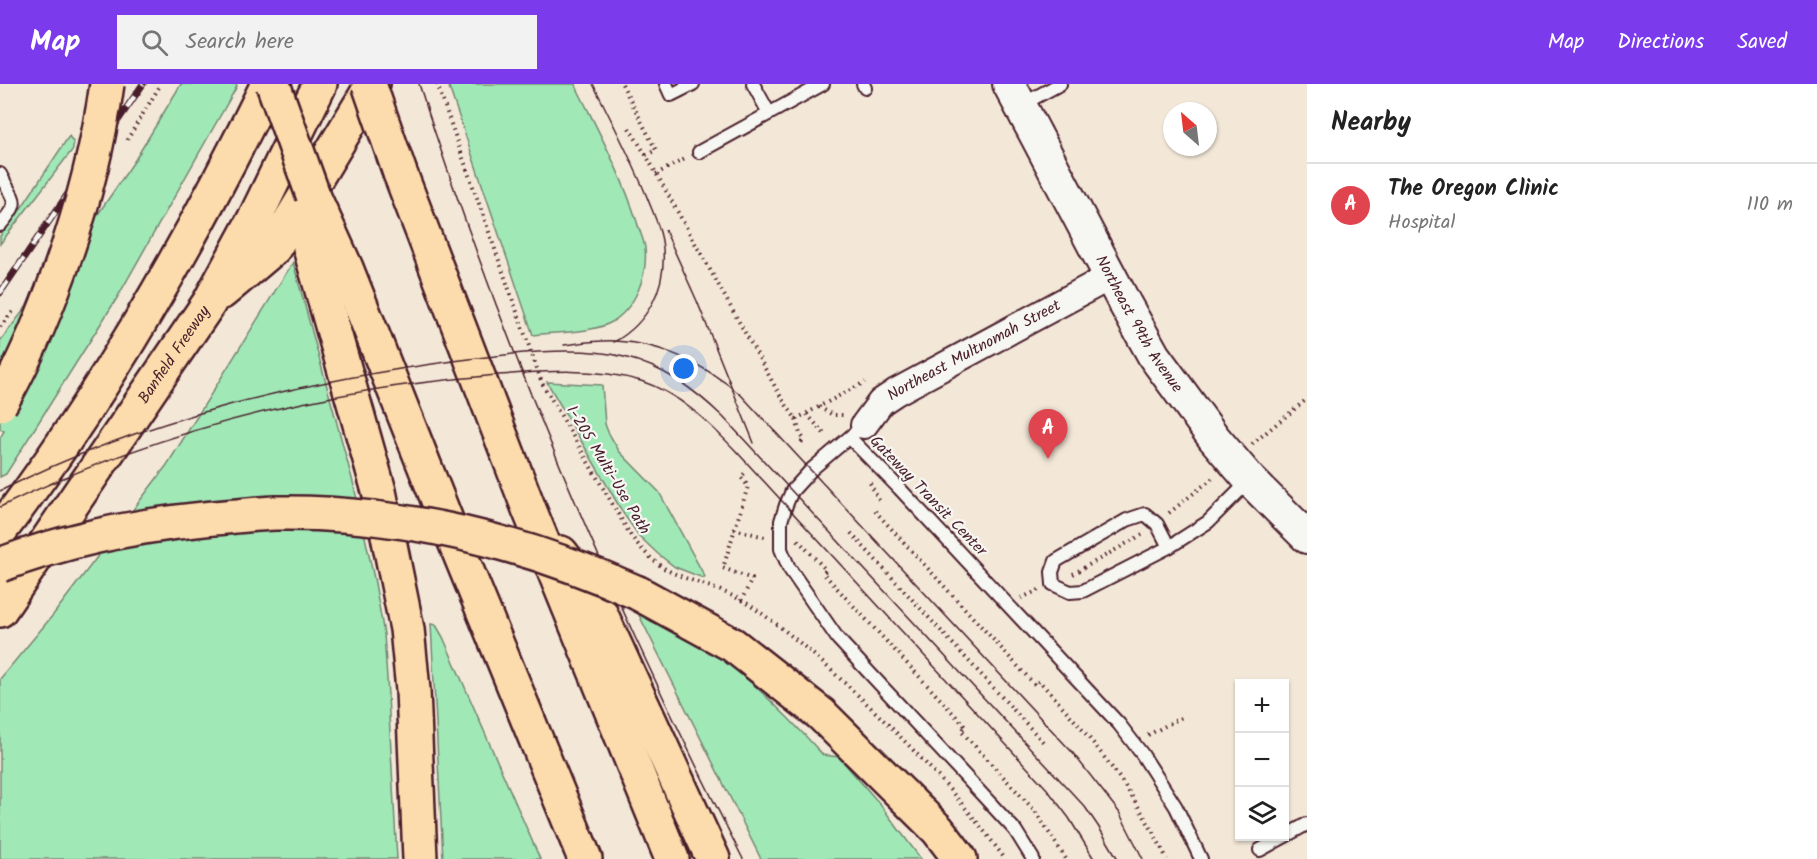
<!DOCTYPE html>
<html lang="en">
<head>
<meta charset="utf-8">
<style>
	body { margin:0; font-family:Kalam,sans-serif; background:#f2f2f2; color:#222 }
	.controls { position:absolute; right:18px; bottom:18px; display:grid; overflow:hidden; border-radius:0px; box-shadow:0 2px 4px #0004 }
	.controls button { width:54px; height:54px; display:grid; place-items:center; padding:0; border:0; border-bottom:2px solid #e0e0e0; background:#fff; color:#222; font:30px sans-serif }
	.compass { position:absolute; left:1163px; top:18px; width:54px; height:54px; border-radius:50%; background:#fff; box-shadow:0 2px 4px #0004; rotate:332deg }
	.you { position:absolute; left:684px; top:285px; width:21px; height:21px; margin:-15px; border:4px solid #fff; border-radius:50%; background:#1a73e8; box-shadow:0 0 0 9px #1a73e833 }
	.badge { display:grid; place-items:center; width:39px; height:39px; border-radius:50%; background:#7c3aed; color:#fff; font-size:20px; font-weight:700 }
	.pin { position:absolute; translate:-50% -50px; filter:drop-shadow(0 2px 3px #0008) }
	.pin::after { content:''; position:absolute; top:32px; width:21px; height:18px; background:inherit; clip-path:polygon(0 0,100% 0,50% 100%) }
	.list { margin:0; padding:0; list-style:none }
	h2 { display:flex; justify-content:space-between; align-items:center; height:78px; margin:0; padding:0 24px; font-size:26px }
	h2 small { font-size:20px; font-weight:400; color:#767676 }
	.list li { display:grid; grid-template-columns:39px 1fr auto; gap:18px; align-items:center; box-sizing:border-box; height:84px; padding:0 24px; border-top:2px solid #e0e0e0 }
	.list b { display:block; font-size:22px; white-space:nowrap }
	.list p { margin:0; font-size:20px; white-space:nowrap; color:#767676 }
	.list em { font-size:20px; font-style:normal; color:#767676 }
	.icon { flex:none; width:33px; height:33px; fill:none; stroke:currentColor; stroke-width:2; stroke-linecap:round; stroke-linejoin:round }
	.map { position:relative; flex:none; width:1307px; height:775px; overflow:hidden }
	header { display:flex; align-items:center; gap:36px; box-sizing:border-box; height:84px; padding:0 30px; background:#7c3aed; color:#fff }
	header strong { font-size:28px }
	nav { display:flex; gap:33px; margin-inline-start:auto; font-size:21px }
	.search { width:420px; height:54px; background:#f2f2f2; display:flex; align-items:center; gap:15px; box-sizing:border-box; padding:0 21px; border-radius:0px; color:#767676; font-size:22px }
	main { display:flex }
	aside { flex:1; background:#fff }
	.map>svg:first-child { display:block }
</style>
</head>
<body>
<header>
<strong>Map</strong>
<div class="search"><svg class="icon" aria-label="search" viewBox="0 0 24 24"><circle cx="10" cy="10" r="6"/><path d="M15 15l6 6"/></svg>Search here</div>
<nav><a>Map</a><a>Directions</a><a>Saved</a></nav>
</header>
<main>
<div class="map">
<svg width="1307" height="775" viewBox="0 0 1307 775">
	<rect width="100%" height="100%" fill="#f3e8d8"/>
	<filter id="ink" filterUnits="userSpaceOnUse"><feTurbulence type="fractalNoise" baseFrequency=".0167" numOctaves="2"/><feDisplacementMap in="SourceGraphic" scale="12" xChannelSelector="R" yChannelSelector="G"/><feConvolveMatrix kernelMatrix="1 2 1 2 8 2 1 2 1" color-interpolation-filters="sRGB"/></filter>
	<g filter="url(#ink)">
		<g fill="#a0e9b7" stroke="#758471" stroke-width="1.5">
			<path d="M 181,0 L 236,0 L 237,2 L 117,214 L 6,390 L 0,393 L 0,354 L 4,347 L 0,345 L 0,257 L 96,133 L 135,76 Z"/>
			<path d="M 448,0 L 575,0 C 597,45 622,90 637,138 C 639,146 644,156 645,164 C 648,192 635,225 610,239 C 591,249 555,248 533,251 Z"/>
			<path d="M 69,52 L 73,58 L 73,65 L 0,160 L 0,152 L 16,132 Z"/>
			<path d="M 293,178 L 354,402 L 375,499 L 384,550 L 387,594 L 397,775 L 0,775 L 0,595 L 53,531 L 167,381 Z"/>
			<path d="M 547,298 L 602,301 L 605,340 L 608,348 L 619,367 L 659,408 L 705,493 L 703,494 L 675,483 L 658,470 L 639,452 L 623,429 Z"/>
			<path d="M 645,527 C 662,536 681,545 697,556 C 744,588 785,629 823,671 L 839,673 L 879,719 L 921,775 L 761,775 L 639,531 Z"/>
			<path d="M 431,540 L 436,541 L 443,553 L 540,775 L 443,775 Z"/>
		</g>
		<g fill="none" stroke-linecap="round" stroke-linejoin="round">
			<defs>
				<g id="service">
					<path d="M 666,0 L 671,11 L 693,0"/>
					<path d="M 753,0 L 769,29"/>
					<path d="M 863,0 L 865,4"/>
					<path d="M 1021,21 L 1060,0"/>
					<path d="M 699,68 L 823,0"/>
					<path d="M 0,90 C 14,118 22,116 0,141"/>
					<path d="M 864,341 L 812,385 L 792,407 L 786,421 L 781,437 L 781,465 L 789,484 L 838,555 L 1015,746 L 1033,775"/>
					<path d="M 850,354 L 899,404 L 1119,640 L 1142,670 L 1176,723 L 1201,775"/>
					<path d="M 1169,463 L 1157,440 L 1145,430 L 1127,436 L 1056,477 L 1052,488 L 1053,500 L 1070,508 L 1083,507 L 1169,463 L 1208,438 L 1250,396"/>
					<path d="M 1260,766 L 1307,740"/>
				</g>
				<g id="minor">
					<path id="s1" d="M 864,341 L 881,318 L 896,308 L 1111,192"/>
				</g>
				<g id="tertiary">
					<path id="s2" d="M 1009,0 L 1125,220 L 1154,272 L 1214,354 L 1250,396 L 1307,453"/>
				</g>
				<g id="motorway">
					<path d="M 400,89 L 529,425 L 672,775"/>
					<path d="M 313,111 L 346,184 L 444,431 L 585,775"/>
					<path d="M 313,115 L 310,164 L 379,407 L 407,545 L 413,606 L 420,775"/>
					<path d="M 222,208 L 274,164 L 373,0"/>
					<path d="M 0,447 C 105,309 192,156 268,0"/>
					<path d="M 561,469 L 591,509 L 713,775"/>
					<path d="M 638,509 L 733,561 L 821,630 L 938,746 L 960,775"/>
					<path id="s3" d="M 0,526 L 209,219 L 256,132 L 320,0"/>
				</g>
			</defs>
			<use href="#service" stroke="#4a1f2b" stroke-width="16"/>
			<use href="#minor" stroke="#4a1f2b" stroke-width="30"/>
			<use href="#tertiary" stroke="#4a1f2b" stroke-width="36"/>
			<use href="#motorway" stroke="#4a1f2b" stroke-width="38"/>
			<g stroke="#4a1f2b" stroke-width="4" stroke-dasharray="1.5 4.5" stroke-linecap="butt">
				<path d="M 437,0 L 542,299 L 631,452 C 642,466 655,480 671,488 C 697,500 727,506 751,522 C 793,550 829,584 866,619 C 916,667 964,718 1005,775"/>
				<path d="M 622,0 L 656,66 L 646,71 L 782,315 L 796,335 L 800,350 L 804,355 L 800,360"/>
				<path d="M 629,44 L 646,71"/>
				<path d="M 127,56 L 161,0"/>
				<path d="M 656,90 L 685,75"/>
				<path d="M 0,243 L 15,225"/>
				<path d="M 819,323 L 833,331 L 843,331"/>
				<path d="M 807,330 L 826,352"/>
				<path d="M 796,335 L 865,298"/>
				<path d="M 1252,360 L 1307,315"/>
				<path d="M 870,399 L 881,420"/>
				<path d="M 875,427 L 1035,601 L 1039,597 C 1090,651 1135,708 1167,775"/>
				<path d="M 1169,429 L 1214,393"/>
				<path d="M 734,445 L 765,453"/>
				<path d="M 851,449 L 1044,659"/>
				<path d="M 798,456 L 826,486 L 823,489 L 966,643 L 961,647 L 1035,727 L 1066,775"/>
				<path d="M 1073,490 L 1145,449"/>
				<path d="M 1021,514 L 1039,506"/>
				<path d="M 741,517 L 752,495 L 723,484 L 748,402 L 741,393 L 745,389"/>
				<path d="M 1148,651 L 1184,632"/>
			</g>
			<use href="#service" stroke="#f6f6f2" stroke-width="12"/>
			<use href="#minor" stroke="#f6f6f2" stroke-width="26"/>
			<use href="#tertiary" stroke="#f6f6f2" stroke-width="32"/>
			<use href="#motorway" stroke="#fcdcac" stroke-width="33"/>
			<g stroke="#4a1f2b" stroke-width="1.5">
				<path d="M 419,0 C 505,267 615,526 743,775"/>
				<path d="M 593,0 C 612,37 631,74 647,113 C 653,129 662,147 663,165 C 666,204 648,239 614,258"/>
				<path d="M 665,146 L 697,217 L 754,359"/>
				<path d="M 564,261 C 581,259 598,256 615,257 C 663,259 705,281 741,311 L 1072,668 L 1119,728 L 1143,775"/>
				<path d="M 0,407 C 144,334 303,297 461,276 C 508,270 578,261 624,273 C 664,283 694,305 723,333 L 1085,723 L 1098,742 L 1118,775"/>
				<path d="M 0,423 C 153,348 318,306 487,292 C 537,288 592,282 641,297 C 680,310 707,337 735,366 L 1047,705 L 1069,734 L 1094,775"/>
			</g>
			<defs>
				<path id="rail" d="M 0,209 L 143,0"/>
			</defs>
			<use href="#rail" stroke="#4a1f2b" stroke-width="7"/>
			<use href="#rail" stroke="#f6f6f2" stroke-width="4.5" stroke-dasharray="14" stroke-linecap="butt"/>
			<defs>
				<g id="motorway-bridge">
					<path d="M 273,0 L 313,111"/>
					<path d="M 369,0 L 400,89"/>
					<path d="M 0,320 C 21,285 37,247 52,208 C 78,140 97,72 107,0"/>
					<path d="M 0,481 C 65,456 134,442 204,435 C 228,433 252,430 276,429 C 401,427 525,458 638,509"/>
				</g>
			</defs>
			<use href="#motorway-bridge" stroke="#4a1f2b" stroke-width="38" stroke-linecap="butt"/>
			<use href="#motorway-bridge" stroke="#fcdcac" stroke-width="33"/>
		</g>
	</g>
	<g text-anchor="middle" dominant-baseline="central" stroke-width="4.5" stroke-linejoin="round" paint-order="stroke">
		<g font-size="16" fill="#4a1f2b" stroke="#f6f6f2">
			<text stroke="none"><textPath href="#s2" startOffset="273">Northeast 99th Avenue</textPath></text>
			<text stroke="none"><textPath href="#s1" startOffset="135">Northeast Multnomah Street</textPath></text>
			<text stroke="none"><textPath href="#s3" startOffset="309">Banfield Freeway</textPath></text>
			<text transform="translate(608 386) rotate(59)">I-205 Multi-Use Path</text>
			<text transform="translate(928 412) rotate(46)">Gateway Transit Center</text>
		</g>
	</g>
</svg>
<div class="controls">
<button>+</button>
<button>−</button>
<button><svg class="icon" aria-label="layers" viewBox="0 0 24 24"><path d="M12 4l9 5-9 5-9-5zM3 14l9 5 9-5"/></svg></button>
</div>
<svg class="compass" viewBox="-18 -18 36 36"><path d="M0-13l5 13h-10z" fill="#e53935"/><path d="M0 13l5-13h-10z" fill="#767676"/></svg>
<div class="you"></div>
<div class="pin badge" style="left:1048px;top:375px;background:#e0444e">A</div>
</div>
<aside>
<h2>Nearby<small></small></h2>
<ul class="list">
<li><span class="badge" style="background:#e0444e">A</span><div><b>The Oregon Clinic</b><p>Hospital</p></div><em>110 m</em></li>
</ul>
</aside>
</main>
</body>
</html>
